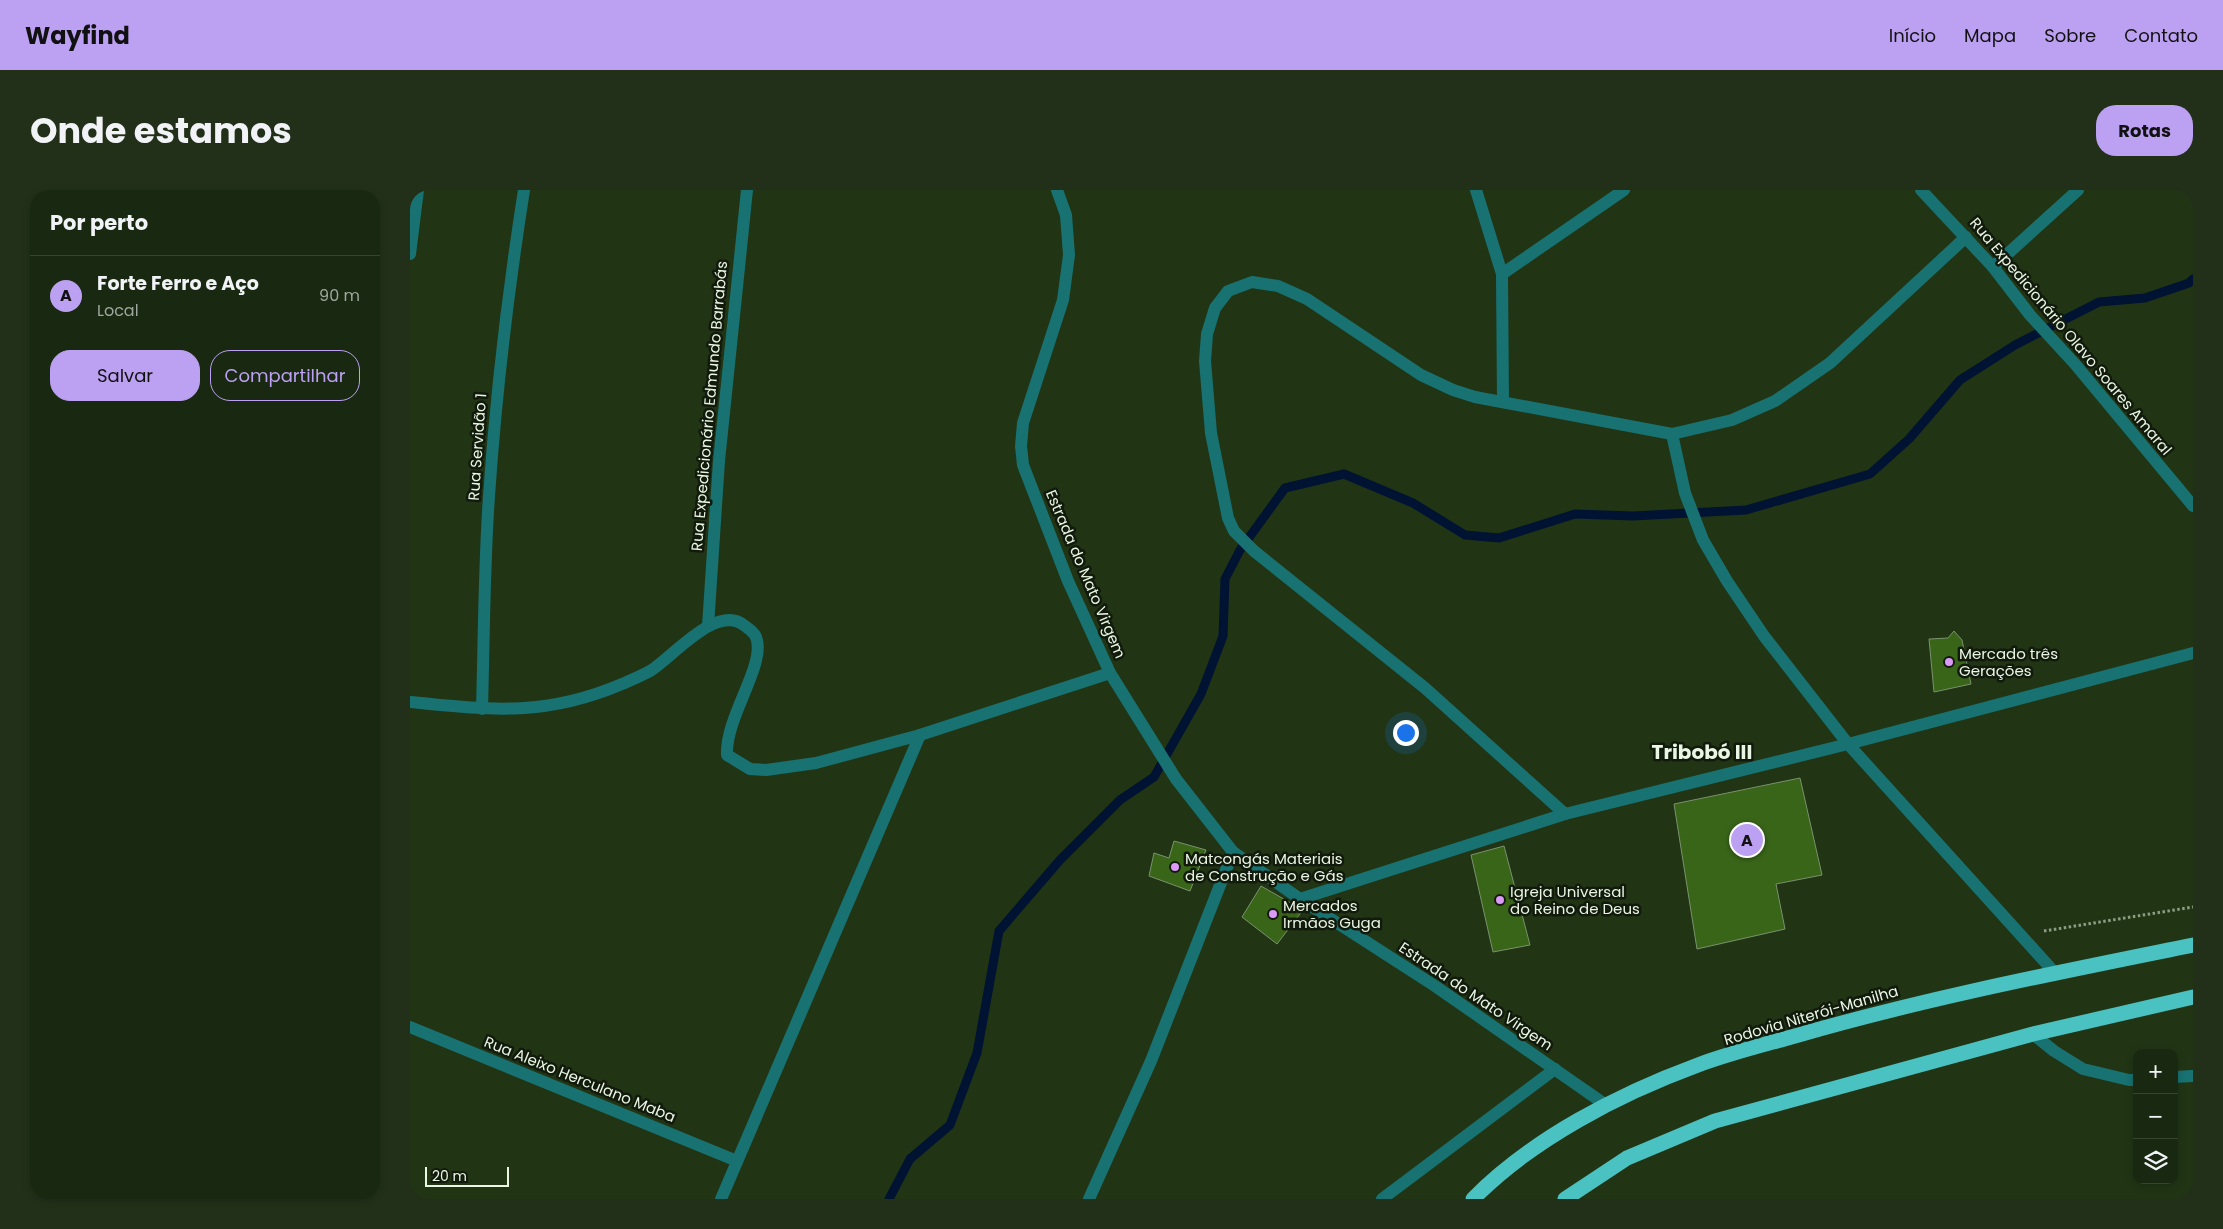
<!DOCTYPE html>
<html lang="pt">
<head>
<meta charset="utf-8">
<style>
	body { margin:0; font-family:Poppins,sans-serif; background:#223019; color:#f1f3f6 }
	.controls { position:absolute; right:15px; bottom:15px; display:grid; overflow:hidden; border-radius:10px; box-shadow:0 2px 8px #0003 }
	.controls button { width:45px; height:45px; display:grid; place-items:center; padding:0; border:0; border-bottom:1px solid #374430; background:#192810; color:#f1f3f6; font:25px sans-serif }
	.scale { position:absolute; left:15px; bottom:12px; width:84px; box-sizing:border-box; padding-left:5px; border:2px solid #e9f6e2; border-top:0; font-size:14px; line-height:18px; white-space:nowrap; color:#e9f6e2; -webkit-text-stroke:4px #111a0c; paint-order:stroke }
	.you { position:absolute; left:995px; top:542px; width:18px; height:18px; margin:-12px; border:4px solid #fff; border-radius:50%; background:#1a73e8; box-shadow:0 0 0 8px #1a73e833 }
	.badge { display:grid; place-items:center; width:32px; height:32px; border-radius:50%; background:#bca0f2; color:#111; font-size:16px; font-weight:700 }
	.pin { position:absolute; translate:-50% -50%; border:2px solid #fff; box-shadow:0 1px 5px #0006 }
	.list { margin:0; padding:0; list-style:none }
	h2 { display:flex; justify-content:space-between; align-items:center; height:65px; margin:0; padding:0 20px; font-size:21px }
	h2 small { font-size:16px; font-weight:400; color:#9fa69f }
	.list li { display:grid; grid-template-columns:32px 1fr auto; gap:15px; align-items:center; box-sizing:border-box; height:80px; padding:0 20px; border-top:1px solid #374430 }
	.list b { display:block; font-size:19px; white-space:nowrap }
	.list p { margin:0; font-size:16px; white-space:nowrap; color:#9fa69f }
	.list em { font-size:16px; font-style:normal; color:#9fa69f }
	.actions { display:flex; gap:10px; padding:15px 20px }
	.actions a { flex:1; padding:11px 0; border:1px solid #bca0f2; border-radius:20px; text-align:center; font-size:18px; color:#bca0f2 }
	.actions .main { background:#bca0f2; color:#111 }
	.icon { flex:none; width:28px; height:28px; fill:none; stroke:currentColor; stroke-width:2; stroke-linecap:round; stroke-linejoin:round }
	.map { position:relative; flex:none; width:1783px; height:1009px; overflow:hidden; border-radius:20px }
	header { display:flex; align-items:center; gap:30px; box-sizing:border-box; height:70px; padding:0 25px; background:#bca0f2; color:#111 }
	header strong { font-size:24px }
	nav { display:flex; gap:28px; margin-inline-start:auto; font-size:18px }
	.intro { display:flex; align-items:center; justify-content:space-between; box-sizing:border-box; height:120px; padding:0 30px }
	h1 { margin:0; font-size:35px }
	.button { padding:12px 22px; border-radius:20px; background:#bca0f2; color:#111; font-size:18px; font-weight:700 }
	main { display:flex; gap:30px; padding:0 30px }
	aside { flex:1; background:#192810; border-radius:20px; box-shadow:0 2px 8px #0003 }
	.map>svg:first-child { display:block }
</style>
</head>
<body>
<header>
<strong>Wayfind</strong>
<nav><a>Início</a><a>Mapa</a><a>Sobre</a><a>Contato</a></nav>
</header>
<div class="intro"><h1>Onde estamos</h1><a class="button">Rotas</a></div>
<main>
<aside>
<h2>Por perto<small></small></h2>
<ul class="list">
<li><span class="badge">A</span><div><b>Forte Ferro e Aço</b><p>Local</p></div><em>90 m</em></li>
</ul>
<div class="actions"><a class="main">Salvar</a><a>Compartilhar</a></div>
</aside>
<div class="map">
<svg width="1783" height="1009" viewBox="0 0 1783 1009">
	<rect width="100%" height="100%" fill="#213515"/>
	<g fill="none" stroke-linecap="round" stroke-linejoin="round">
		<path stroke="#001332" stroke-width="9" d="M 479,1009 L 500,969 L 540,935 L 567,863 L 589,741 L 650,670 L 710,610 L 744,587 L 791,504 L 813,446 L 815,389 L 830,360 L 875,298 L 934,284 L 1003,313 L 1055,345 L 1089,348 L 1165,324 L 1223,326 L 1336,320 L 1460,284 L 1499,249 L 1550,190 L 1605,155 L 1689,112 L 1735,108 L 1779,93 L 1783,89"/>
	</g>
	<g fill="#396519" stroke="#7a916e">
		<path d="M 1544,441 L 1552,450 L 1561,494 L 1524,502 L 1519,449 L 1538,448 Z"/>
		<path d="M 1390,588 L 1412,685 L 1366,694 L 1375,739 L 1287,759 L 1264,614 Z"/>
		<path d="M 764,651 L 796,660 L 780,701 L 739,686 L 744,663 L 759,668 Z"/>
		<path d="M 1094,656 L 1120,755 L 1083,762 L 1061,665 Z"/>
		<path d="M 851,696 L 893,720 L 867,754 L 832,727 Z"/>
	</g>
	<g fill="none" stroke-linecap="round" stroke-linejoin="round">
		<path stroke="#8c9d83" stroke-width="3" stroke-dasharray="2.5 2.5" stroke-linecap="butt" d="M 1634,741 L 1783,717"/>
		<g stroke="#187272" stroke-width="12">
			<path d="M 647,0 L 656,25 L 659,65 L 653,110 L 613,233 L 611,256 L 613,275 L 658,391 L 700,483 L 766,589 L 823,662 L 890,709 L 1025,796 L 1196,915"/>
			<path d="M 1066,0 L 1092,84 L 1093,212"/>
			<path d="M 1511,0 L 1583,77 L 1620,125 L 1665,174 L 1783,316"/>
			<path d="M 0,64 L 8,0"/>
			<path d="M 1583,77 L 1668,0"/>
			<path d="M 1092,84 L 1214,0"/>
			<path d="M 1262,244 L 1275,303 L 1293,350 L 1317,391 L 1354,446 L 1438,554 L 1645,783"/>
			<path d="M 298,436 L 309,271 L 337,0"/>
			<path d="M 0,512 C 80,520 135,527 212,494 C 221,490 231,486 240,481 C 262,468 307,412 335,436 C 339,439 344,442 346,447 C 357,474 315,527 317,565 L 340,579 L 356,580 L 406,573 L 510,545 L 700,483"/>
			<path d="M 72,519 C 74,448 74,377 79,306 C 86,203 98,102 114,0"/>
			<path d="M 1155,624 L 1015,498 L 844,361 L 824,341 L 818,328 L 801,243 L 795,171 L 797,144 L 805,118 L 818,101 L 842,92 L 868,96 L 897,109 L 1011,185 L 1043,200 L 1065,207 L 1262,244 L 1322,230 L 1365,211 L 1420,173 L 1556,47"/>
			<path d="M 890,709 L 1155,624 L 1438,554 L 1783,463"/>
			<path d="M 0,837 L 327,971"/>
			<path d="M 1623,844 L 1644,861 L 1673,879 L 1719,890 L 1727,890"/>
			<path d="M 1764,887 L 1783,886"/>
			<path d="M 311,1009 L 510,545"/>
			<path d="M 679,1009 L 741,871 L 823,662"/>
			<path d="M 972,1009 L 1145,879"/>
		</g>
		<g stroke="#4ac2c2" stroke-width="15">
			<path d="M 1063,1009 C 1122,949 1209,904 1288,875 C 1320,863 1353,855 1385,846 C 1516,808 1650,782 1783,755"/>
			<path d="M 1155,1009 L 1217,968 L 1305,931 L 1623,844 L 1783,807"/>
		</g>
	</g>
	<g fill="#da9af6" stroke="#111a0c" stroke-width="2">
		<circle cx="1539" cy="472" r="5"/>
		<circle cx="765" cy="677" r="5"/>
		<circle cx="1090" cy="710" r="5"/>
		<circle cx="863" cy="724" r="5"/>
	</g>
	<g text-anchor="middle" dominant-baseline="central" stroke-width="5" stroke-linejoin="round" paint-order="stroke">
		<g font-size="15" fill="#e9f6e2" stroke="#111a0c">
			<text transform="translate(1661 146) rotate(50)">Rua Expedicionário Olavo Soares Amaral</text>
			<text transform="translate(299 216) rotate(-85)">Rua Expedicionário Edmundo Barrabás</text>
			<text transform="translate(67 257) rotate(-86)">Rua Servidão 1</text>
			<text transform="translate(676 384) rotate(67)">Estrada do Mato Virgem</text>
			<text transform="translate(1066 806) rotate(34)">Estrada do Mato Virgem</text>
			<text transform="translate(1401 825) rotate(-16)">Rodovia Niterói-Manilha</text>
			<text transform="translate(170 889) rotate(22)">Rua Aleixo Herculano Maba</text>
		</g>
		<g font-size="15" fill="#e9f6e2" stroke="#111a0c" text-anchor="start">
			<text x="1549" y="463">Mercado três<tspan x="1549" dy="17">Gerações</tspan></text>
			<text x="775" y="668">Matcongás Materiais<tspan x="775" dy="17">de Construção e Gás</tspan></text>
			<text x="1100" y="701">Igreja Universal<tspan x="1100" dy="17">do Reino de Deus</tspan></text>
			<text x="873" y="715">Mercados<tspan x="873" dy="17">Irmãos Guga</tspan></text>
		</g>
		<g font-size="20" font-weight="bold" fill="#e9f6e2" stroke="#111a0c">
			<text x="1292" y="562">Tribobó III</text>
		</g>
	</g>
</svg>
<div class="controls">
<button>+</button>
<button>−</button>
<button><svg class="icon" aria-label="layers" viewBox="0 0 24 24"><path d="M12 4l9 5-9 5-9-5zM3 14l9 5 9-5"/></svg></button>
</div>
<div class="scale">20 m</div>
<div class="you"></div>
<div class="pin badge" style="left:1337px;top:650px">A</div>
</div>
</main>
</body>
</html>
